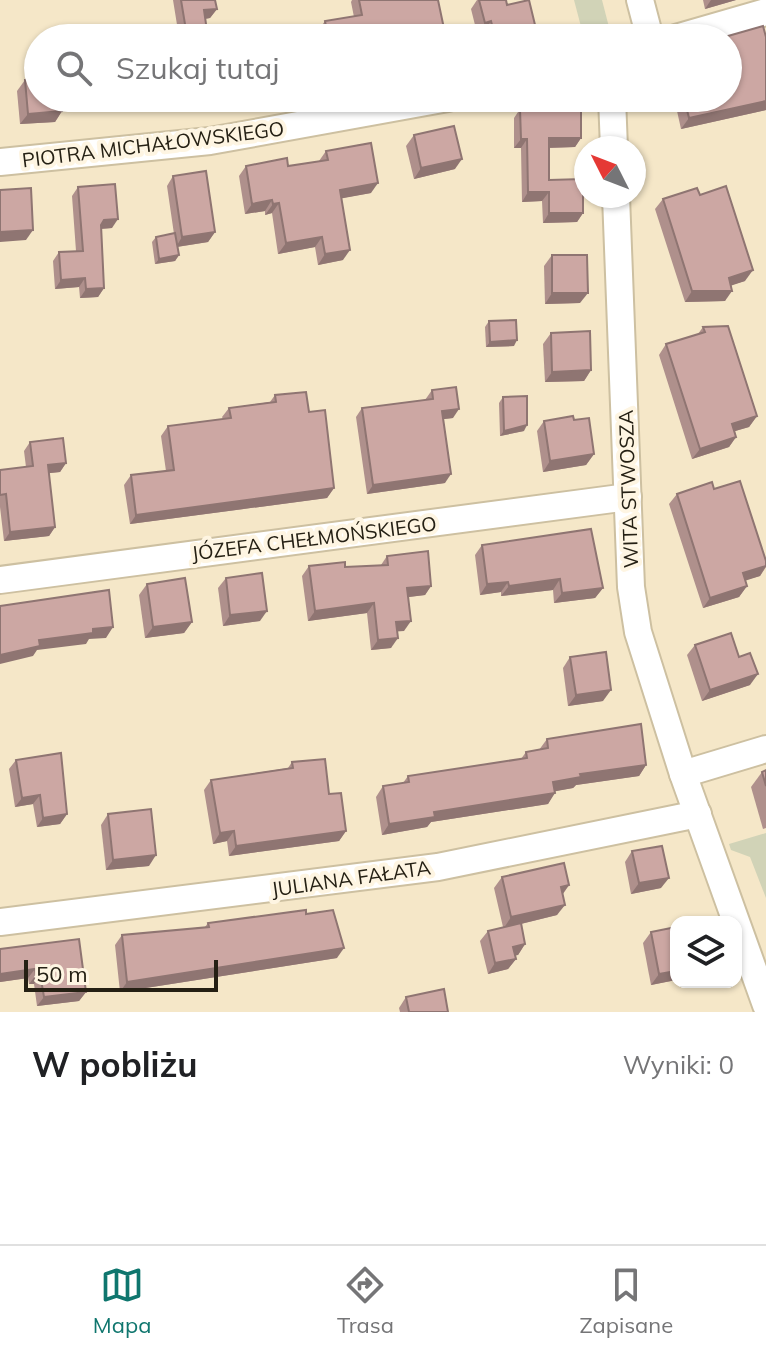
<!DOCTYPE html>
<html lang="pl">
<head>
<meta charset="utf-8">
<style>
	body { margin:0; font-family:Mulish,sans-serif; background:#f6f6f6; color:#202124 }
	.controls { position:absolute; right:24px; bottom:24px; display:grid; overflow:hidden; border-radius:16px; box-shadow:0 2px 6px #0004 }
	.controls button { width:72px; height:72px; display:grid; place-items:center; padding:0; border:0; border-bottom:2px solid #e0e0e0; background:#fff; color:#202124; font:40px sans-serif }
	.compass { position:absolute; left:574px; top:136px; width:72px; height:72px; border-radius:50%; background:#fff; box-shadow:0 2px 6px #0004; rotate:312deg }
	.scale { position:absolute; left:24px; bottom:20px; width:194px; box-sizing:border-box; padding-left:8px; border:4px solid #252014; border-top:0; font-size:22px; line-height:28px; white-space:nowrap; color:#252014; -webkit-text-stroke:6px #fef5e2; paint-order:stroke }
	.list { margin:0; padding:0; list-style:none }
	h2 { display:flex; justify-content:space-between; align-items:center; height:104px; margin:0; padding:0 32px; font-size:34px }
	h2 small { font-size:26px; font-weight:400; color:#757577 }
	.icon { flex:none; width:44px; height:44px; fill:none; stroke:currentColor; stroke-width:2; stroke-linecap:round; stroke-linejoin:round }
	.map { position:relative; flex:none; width:766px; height:1012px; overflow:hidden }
	.search { position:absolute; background:#fff; box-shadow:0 2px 6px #0004; left:24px; right:24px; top:24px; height:88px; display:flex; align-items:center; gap:20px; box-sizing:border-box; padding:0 28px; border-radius:44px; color:#757577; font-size:30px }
	.sheet { height:232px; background:#fff }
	nav { display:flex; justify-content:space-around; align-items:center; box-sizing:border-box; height:112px; border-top:2px solid #e0e0e0; background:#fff; font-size:22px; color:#757577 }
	nav a { display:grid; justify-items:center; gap:4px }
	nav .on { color:#0f766e }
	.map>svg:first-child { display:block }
</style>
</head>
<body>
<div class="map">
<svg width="766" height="1012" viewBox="0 0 766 1012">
	<rect width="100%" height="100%" fill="#f5e7c8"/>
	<g fill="#d1d3b7">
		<path d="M 574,0 L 602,0 L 610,31 L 626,26 L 626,29 L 617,38 L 584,38 Z"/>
		<path d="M 766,833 L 766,898 L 750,857 L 731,850 L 729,844 Z"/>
	</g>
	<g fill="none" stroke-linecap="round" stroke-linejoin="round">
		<defs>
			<g id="minor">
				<path d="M 640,0 L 650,38"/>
				<path d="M 676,38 L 766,12"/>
				<path d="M 612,98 L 614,148"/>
				<path d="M 0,162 L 210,141 L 448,98"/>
				<path d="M 616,196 L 631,587 L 638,632 L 683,774 L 766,1005"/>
				<path d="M 0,580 L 628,497"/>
				<path d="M 683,774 L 766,749"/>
				<path d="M 0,922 L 438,867 L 698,814"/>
			</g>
		</defs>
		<use href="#minor" stroke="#cdc0a1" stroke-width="30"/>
		<use href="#minor" stroke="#fff" stroke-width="26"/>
	</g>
	<g fill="#af908c">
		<path d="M 173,0 L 215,0 L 217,9 L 210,18 L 205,19 L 208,38 L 175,38 L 179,37 Z"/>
		<path d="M 352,0 L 438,0 L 446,38 L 320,38 L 318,31 L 325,21 L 354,17 L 351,2 Z"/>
		<path d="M 477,0 L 506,0 L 507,5 L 536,29 L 529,38 L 485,38 L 484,32 L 477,33 L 471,9 Z"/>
		<path d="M 703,0 L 736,0 L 705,9 Z"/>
		<path d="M 25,80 L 62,111 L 55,122 L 20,124 L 17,91 Z"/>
		<path d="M 95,98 L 143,98 L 138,105 L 96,110 Z"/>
		<path d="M 176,98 L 214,98 L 209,105 L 178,109 Z"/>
		<path d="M 658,98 L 728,98 L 766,110 L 681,129 L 675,102 L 660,106 Z"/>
		<path d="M 520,109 L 581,138 L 575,147 L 549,148 L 549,180 L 583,213 L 577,222 L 543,223 L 542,201 L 522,202 L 521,148 L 514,148 L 514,118 Z"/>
		<path d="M 414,135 L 455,169 L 414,179 L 406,146 Z"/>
		<path d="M 326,151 L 371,193 L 342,198 L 343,260 L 318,265 L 315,247 L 278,254 L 272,213 L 265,215 L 265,211 L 245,214 L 239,176 L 246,166 L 288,166 L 319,161 Z"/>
		<path d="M 173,176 L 215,232 L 208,242 L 177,247 L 179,255 L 175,261 L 155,264 L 152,242 L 156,237 L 174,234 L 167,186 Z"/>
		<path d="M 78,187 L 112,228 L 101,229 L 104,288 L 98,297 L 80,298 L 79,287 L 55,289 L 53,261 L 59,252 L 76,251 L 72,196 Z"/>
		<path d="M 700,195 L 745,281 L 731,285 L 725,301 L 685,302 L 655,209 L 663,199 Z"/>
		<path d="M 552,255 L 580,303 L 545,304 L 544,266 Z"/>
		<path d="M 489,321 L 514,346 L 486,347 L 485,327 Z"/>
		<path d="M 703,327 L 757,416 L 749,427 L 735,431 L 736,437 L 729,447 L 692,459 L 659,355 L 666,344 L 698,334 Z"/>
		<path d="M 551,333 L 591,370 L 584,381 L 545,382 L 543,344 Z"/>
		<path d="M 432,390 L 453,418 L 443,419 L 445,483 L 367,494 L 356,417 L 362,408 L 425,400 Z"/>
		<path d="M 275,395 L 309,412 L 334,488 L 327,498 L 130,524 L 124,485 L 131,475 L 166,471 L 161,436 L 168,426 L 223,419 L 222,417 L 229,408 L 270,402 Z"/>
		<path d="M 503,397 L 524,431 L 500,436 L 499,403 Z"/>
		<path d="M 574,420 L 594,454 L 586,465 L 543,472 L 537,431 L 544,421 Z"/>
		<path d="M 30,442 L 66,463 L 60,472 L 49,473 L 55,527 L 49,536 L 4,541 L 0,507 L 0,470 L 26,467 L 24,451 Z"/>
		<path d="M 714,489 L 766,561 L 766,567 L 760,576 L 745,580 L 747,586 L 739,597 L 703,608 L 669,504 L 677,494 Z"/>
		<path d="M 482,545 L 603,588 L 595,598 L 554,603 L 553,590 L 501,596 L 501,592 L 480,595 L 475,555 Z"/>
		<path d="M 387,556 L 431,586 L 425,595 L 408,597 L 404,631 L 397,631 L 391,648 L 371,650 L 367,613 L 308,621 L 302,576 L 309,566 L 345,567 L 381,565 Z"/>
		<path d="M 226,578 L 260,621 L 223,626 L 218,588 Z"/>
		<path d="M 147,584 L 192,622 L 184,633 L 145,638 L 139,595 Z"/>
		<path d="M 695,645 L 739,657 L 750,685 L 702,701 L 687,655 Z"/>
		<path d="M 570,657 L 603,701 L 568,706 L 563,668 Z"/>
		<path d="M 547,739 L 646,765 L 639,776 L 576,785 L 573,788 L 555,791 L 548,804 L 431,822 L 427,827 L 382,835 L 376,797 L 383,786 L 403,783 L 408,776 L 521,759 L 526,752 L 539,750 Z"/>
		<path d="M 16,760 L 67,814 L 60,824 L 37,827 L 33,804 L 15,807 L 9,769 Z"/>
		<path d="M 292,762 L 329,794 L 346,831 L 339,841 L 229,856 L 227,841 L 213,844 L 204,790 L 211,780 L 288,768 Z"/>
		<path d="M 766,770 L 766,828 L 763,829 L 751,787 L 762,772 Z"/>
		<path d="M 108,814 L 149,866 L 106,870 L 101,825 Z"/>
		<path d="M 632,851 L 661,888 L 631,894 L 625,862 Z"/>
		<path d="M 502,877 L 569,885 L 563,894 L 557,915 L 521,924 L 525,944 L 518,955 L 515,955 L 516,959 L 508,969 L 488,974 L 480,941 L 488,931 L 503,927 L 494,888 Z"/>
		<path d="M 306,914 L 337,958 L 120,992 L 115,945 L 122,935 L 205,927 L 208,923 Z"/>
		<path d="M 676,927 L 676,980 L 651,985 L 643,943 L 651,932 Z"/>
		<path d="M 0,949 L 86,992 L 79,1001 L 37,1006 L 34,984 L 29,984 L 28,978 L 0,982 Z"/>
		<path d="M 406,997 L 448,1012 L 400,1012 L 399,1008 Z"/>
	</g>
	<g fill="#8f7572">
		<path d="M 711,0 L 736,0 L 705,9 Z"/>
		<path d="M 217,9 L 210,18 L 197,20 L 204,10 Z"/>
		<path d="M 491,21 L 484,32 L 477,33 L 485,23 Z"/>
		<path d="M 536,29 L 529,38 L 495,38 L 495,37 Z"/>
		<path d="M 399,34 L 396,38 L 376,38 Z"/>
		<path d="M 116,98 L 143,98 L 138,105 L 96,110 L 104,99 Z"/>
		<path d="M 196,98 L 214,98 L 209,105 L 178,109 L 184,100 Z"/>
		<path d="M 665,98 L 678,98 L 675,102 L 660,106 Z"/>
		<path d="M 766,101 L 766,110 L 681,129 L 689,118 Z"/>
		<path d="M 62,111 L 55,122 L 20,124 L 28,114 Z"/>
		<path d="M 549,138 L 581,138 L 575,147 L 542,148 Z"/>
		<path d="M 521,139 L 527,139 L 521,148 L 514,148 Z"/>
		<path d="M 462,159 L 455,169 L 414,179 L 421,168 Z"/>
		<path d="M 378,183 L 371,193 L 333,200 L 340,190 Z"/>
		<path d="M 528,192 L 549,192 L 542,201 L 522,202 Z"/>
		<path d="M 272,200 L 265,211 L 245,214 L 252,204 Z"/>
		<path d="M 279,203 L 272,213 L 265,215 L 273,204 Z"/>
		<path d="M 549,213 L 583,213 L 577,222 L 543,223 Z"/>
		<path d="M 118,219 L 112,228 L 98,229 L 104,220 Z"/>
		<path d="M 33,230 L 26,240 L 0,242 L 0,232 Z"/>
		<path d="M 215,232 L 208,242 L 176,247 L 182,237 Z"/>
		<path d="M 322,237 L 315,247 L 278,254 L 286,243 Z"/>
		<path d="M 350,250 L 343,260 L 318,265 L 325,254 Z"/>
		<path d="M 179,255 L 175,261 L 155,264 L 159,259 Z"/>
		<path d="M 753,270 L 745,281 L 721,289 L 729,278 Z"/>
		<path d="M 85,278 L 79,287 L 55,289 L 61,280 Z"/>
		<path d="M 104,288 L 98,297 L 80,298 L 86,289 Z"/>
		<path d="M 692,291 L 732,291 L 725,301 L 685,302 Z"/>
		<path d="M 552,293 L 588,293 L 580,303 L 545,304 Z"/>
		<path d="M 517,340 L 514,346 L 486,347 L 490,342 Z"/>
		<path d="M 591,370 L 584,381 L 545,382 L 552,372 Z"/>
		<path d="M 459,409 L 453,418 L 436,420 L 442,411 Z"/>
		<path d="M 757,416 L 749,427 L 725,434 L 732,424 Z"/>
		<path d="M 527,425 L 524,431 L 500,436 L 504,431 Z"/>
		<path d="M 736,437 L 729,447 L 692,459 L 700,449 Z"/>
		<path d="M 594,454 L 586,465 L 543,472 L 550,461 Z"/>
		<path d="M 66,463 L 60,472 L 41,474 L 48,465 Z"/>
		<path d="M 451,474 L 445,483 L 367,494 L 373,485 Z"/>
		<path d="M 334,488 L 327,498 L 130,524 L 136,515 Z"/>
		<path d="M 55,527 L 49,536 L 4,541 L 10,532 Z"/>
		<path d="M 766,566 L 760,576 L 735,584 L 743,573 Z"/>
		<path d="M 560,579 L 553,590 L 501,596 L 509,586 Z"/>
		<path d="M 508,582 L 501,592 L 480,595 L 487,584 Z"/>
		<path d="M 431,586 L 425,595 L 401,598 L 407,588 Z"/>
		<path d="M 747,586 L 739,597 L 703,608 L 710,598 Z"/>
		<path d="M 603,588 L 595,598 L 554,603 L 562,593 Z"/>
		<path d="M 374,603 L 367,613 L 308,621 L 315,611 Z"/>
		<path d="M 267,611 L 260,621 L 223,626 L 230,615 Z"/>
		<path d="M 411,621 L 404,631 L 389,632 L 396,622 Z"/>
		<path d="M 192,622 L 184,633 L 145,638 L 153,627 Z"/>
		<path d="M 113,627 L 106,638 L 89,639 L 86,644 L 37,650 L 33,656 L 0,664 L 0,655 L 39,640 L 93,629 Z"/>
		<path d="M 398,638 L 391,648 L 371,650 L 378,640 Z"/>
		<path d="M 758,674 L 750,685 L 702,701 L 710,690 Z"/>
		<path d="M 611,690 L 603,701 L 568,706 L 576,695 Z"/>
		<path d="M 646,765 L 639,776 L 576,785 L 573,788 L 546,793 L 553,782 L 580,774 Z"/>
		<path d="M 555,793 L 548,804 L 431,822 L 427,827 L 382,835 L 389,824 L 434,812 Z"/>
		<path d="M 40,795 L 33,804 L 15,807 L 22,798 Z"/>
		<path d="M 67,814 L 60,824 L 37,827 L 43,818 Z"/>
		<path d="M 234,831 L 227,841 L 213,844 L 220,833 Z"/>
		<path d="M 346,831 L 339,841 L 229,856 L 236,846 Z"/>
		<path d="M 156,855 L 149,866 L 106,870 L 113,860 Z"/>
		<path d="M 669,878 L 661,888 L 631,894 L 639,883 Z"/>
		<path d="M 569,885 L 561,896 L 561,887 Z"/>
		<path d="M 565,905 L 557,915 L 504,928 L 511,917 Z"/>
		<path d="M 525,944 L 518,955 L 506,958 L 513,947 Z"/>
		<path d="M 344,948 L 337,958 L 120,992 L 127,982 Z"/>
		<path d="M 516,959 L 508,969 L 488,974 L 495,963 Z"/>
		<path d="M 35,969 L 28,978 L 0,982 L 0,974 Z"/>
		<path d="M 676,971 L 676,980 L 651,985 L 659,974 Z"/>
		<path d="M 40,974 L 34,984 L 29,984 L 36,975 Z"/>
		<path d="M 86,992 L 79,1001 L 37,1006 L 44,997 Z"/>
	</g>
	<g fill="#cca7a3" stroke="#8f7572" stroke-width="2">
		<path d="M 181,0 L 215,0 L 217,9 L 204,10 L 208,38 L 176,38 L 176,37 L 187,36 Z"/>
		<path d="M 359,0 L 438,0 L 446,38 L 400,38 L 399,34 L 376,38 L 328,38 L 325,21 L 362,15 Z"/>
		<path d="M 479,0 L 506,0 L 507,5 L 529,0 L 536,29 L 495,37 L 491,21 L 485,23 Z"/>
		<path d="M 763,26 L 766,37 L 766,101 L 689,118 L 684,98 L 728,98 L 728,38 L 721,38 Z"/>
		<path d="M 38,79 L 38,98 L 61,98 L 62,111 L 28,114 L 25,80 Z"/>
		<path d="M 581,104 L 581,138 L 549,138 L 549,180 L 583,179 L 583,213 L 549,213 L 549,192 L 528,192 L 527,139 L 521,139 L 520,109 Z"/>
		<path d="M 454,126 L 462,159 L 421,168 L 414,135 Z"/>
		<path d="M 371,143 L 378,183 L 340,190 L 350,250 L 325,254 L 322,237 L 286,243 L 279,203 L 273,204 L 272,200 L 252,204 L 246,166 L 287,158 L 288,166 L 328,160 L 326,151 Z"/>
		<path d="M 206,171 L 215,232 L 182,237 L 173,176 Z"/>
		<path d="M 115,184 L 118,219 L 104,220 L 101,225 L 104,288 L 86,289 L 85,278 L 61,280 L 59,252 L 83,251 L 78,187 Z"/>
		<path d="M 726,186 L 753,270 L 729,278 L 732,291 L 692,291 L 663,199 L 697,188 L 700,195 Z"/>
		<path d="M 31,188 L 33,230 L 0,232 L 0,190 Z"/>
		<path d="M 175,233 L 179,255 L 159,259 L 156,237 Z"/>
		<path d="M 552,255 L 587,255 L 588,293 L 552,293 Z"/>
		<path d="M 516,320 L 517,340 L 490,342 L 489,321 Z"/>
		<path d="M 728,326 L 757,416 L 732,424 L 736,437 L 700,449 L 666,344 L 705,332 L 703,327 Z"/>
		<path d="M 590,331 L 591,370 L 552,372 L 551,333 Z"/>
		<path d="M 456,387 L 459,409 L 442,411 L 451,474 L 373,485 L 362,408 L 433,399 L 432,390 Z"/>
		<path d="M 306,392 L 309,412 L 325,410 L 334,488 L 136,515 L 131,475 L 174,470 L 168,426 L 231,418 L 229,408 L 276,402 L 275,395 Z"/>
		<path d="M 527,396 L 527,425 L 504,431 L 503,397 Z"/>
		<path d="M 573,416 L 574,420 L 589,418 L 594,454 L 550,461 L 544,421 Z"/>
		<path d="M 63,438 L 66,463 L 48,465 L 55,527 L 10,532 L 6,494 L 0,495 L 0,470 L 33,466 L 30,442 Z"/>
		<path d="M 740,481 L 766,561 L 766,566 L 743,573 L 747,586 L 710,598 L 677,494 L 712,482 L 714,489 Z"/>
		<path d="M 591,529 L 603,588 L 562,593 L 560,579 L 509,586 L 508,582 L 487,584 L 482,545 Z"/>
		<path d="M 428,551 L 431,586 L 407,588 L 411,621 L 396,622 L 398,638 L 378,640 L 374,603 L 315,611 L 309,566 L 345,562 L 345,567 L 388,565 L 387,556 Z"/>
		<path d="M 262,573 L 267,611 L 230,615 L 226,578 Z"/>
		<path d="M 185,578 L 192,622 L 153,627 L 147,584 Z"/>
		<path d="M 109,590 L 113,627 L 93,629 L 93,633 L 39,640 L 40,646 L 0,655 L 0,606 Z"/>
		<path d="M 731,633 L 739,657 L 750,653 L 758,674 L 710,690 L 695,645 Z"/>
		<path d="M 606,652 L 611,690 L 576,695 L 570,657 Z"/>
		<path d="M 641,724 L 646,765 L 580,774 L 581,777 L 553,782 L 555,793 L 434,812 L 435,817 L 389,824 L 383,786 L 409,782 L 408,776 L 527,758 L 526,752 L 548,748 L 547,739 Z"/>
		<path d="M 61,753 L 67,814 L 43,818 L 40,795 L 22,798 L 16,760 Z"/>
		<path d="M 325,759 L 329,794 L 341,793 L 346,831 L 236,846 L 234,831 L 220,833 L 211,780 L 293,768 L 292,762 Z"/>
		<path d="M 766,770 L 766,786 L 762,772 Z"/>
		<path d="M 151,809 L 156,855 L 113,860 L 108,814 Z"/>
		<path d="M 662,846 L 669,878 L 639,883 L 632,851 Z"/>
		<path d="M 564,863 L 569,885 L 561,887 L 565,905 L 511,917 L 502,877 Z"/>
		<path d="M 306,910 L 306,914 L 333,910 L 344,948 L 127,982 L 122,935 L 209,927 L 208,923 Z"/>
		<path d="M 521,923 L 525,944 L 513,947 L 516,959 L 495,963 L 488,931 Z"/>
		<path d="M 676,927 L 676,971 L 659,974 L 651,932 Z"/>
		<path d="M 79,939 L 86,992 L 44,997 L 40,974 L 36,975 L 35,969 L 0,974 L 0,949 Z"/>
		<path d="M 444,989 L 448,1012 L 409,1012 L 406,997 Z"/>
	</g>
	<g text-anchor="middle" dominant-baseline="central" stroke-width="8" stroke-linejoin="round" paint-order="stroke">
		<g font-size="20" fill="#252014" stroke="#fef5e2">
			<text transform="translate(153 144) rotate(-7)">PIOTRA MICHAŁOWSKIEGO</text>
			<text transform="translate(628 489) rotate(-92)">WITA STWOSZA</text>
			<text transform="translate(314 538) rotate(-7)">JÓZEFA CHEŁMOŃSKIEGO</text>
			<text transform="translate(351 878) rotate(-8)">JULIANA FAŁATA</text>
		</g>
	</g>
</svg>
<div class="controls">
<button><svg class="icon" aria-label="layers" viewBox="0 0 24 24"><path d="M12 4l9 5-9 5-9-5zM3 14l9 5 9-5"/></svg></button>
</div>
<svg class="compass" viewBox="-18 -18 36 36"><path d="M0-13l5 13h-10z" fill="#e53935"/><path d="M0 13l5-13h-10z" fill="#757577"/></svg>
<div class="scale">50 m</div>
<div class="search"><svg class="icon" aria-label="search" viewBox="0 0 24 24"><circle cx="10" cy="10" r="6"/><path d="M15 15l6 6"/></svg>Szukaj tutaj</div>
</div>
<section class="sheet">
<h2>W pobliżu<small>Wyniki: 0</small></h2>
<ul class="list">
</ul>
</section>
<nav>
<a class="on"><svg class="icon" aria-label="map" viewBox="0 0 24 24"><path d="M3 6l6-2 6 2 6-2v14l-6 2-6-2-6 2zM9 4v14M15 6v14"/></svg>Mapa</a>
<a><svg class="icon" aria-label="directions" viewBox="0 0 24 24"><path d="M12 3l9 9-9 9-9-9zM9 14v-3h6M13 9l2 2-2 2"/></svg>Trasa</a>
<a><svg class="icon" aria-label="saved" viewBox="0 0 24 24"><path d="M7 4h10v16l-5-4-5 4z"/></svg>Zapisane</a>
</nav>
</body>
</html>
